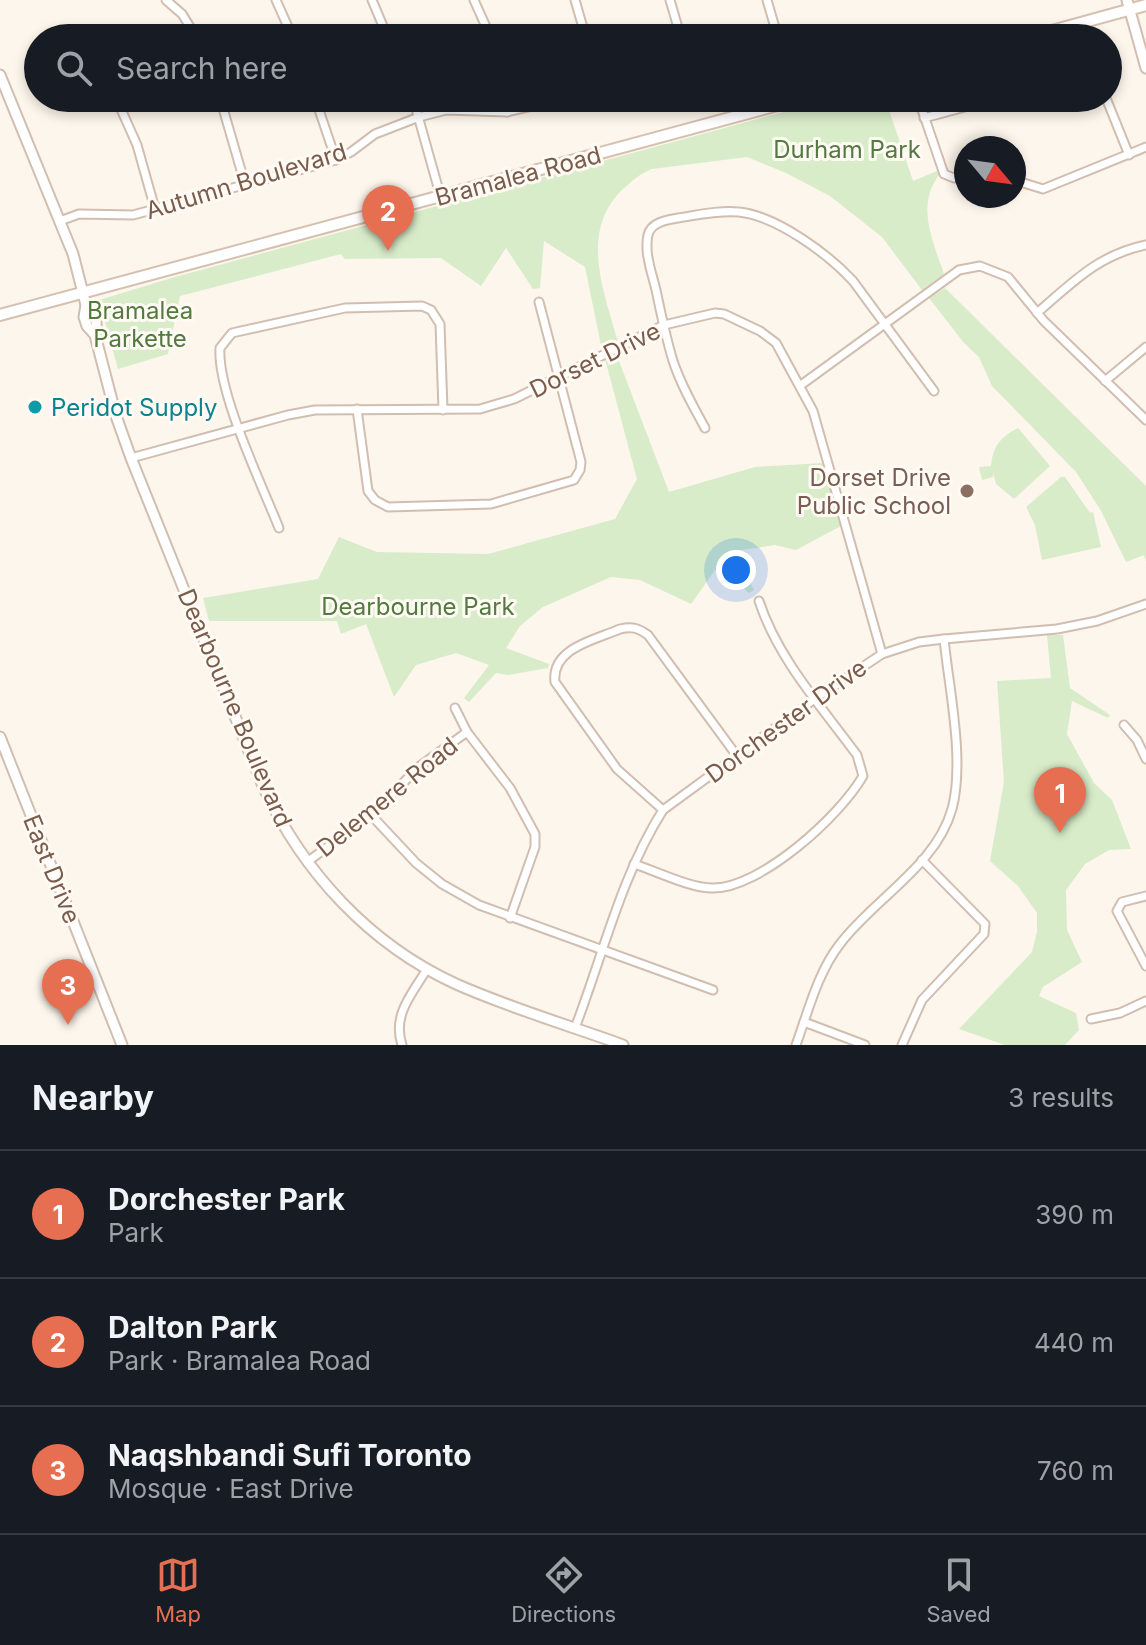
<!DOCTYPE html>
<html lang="en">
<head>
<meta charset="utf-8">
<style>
	body { margin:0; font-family:Inter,sans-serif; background:#20242c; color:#f1f3f6 }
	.compass { position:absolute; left:954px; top:136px; width:72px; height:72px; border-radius:50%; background:#171b24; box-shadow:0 4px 12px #0003; rotate:119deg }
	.you { position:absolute; left:736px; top:570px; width:28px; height:28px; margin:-20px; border:6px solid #fff; border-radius:50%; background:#1a73e8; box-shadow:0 0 0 12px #1a73e833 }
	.badge { display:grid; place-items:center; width:52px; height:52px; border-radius:50%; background:#e76f51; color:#fff; font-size:26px; font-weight:700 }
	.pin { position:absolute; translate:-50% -66px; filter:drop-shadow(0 2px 4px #0008) }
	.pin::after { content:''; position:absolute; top:42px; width:28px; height:24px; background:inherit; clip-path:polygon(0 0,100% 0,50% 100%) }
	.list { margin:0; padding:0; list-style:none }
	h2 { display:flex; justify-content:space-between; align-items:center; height:104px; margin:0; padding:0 32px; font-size:34px }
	h2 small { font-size:26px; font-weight:400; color:#9ea1a6 }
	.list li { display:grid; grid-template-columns:52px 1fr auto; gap:24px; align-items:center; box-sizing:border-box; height:128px; padding:0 32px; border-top:2px solid #363941 }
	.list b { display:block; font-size:30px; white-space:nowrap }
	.list p { margin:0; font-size:26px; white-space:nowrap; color:#9ea1a6 }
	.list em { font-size:26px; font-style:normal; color:#9ea1a6 }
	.icon { flex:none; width:44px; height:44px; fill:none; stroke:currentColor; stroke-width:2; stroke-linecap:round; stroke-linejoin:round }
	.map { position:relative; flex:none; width:1146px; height:1045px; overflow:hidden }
	.search { position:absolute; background:#171b24; box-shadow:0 4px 12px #0003; left:24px; right:24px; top:24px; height:88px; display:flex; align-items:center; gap:20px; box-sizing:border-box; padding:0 28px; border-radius:44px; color:#9ea1a6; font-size:30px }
	.sheet { height:488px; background:#171b24 }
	nav { display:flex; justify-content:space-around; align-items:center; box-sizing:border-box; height:112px; border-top:2px solid #363941; background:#171b24; font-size:22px; color:#9ea1a6 }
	nav a { display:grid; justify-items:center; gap:4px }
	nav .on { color:#e76f51 }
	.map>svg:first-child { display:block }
</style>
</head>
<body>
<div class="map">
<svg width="1146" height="1045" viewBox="0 0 1146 1045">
	<rect width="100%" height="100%" fill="#fdf6ec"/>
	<g fill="#d8ecc9">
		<path d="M 835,98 L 885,98 L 913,181 L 937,171 L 940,174 C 915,204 933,241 944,274 L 922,290 L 882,237 L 830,196 L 786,173 L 747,157 L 652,169 C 639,174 632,181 622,190 C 579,232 604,292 618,342 L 602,350 L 585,267 L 544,241 L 540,288 L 533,289 L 506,248 L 481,286 L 441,258 L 345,259 L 341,254 L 180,296 L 168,354 L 118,369 L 99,300 L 175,277 Z"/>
		<path d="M 945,288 L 1146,486 L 1146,561 L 1144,555 L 1126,562 L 1100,509 L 1076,472 L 992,386 L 979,357 L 964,343 L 929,298 Z"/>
		<path d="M 616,353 L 669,492 L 755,467 L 822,463 L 841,526 L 796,550 L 775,545 L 735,551 L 754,590 L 749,593 L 718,566 L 691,604 L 640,580 L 611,577 L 543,607 L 520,626 L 506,648 L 549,664 L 548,668 L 508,675 L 496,673 L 469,702 L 464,698 L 489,665 L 456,653 L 416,665 L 394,697 L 366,624 L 341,634 L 337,621 L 209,621 L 203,598 L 318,579 L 339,537 L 377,552 L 488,554 L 615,519 L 637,479 L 605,359 Z"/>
		<path d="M 1018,428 L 1050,466 L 1014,499 L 996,484 L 993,473 L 993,477 L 982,480 L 979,467 L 991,466 C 992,447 1001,436 1018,428 Z"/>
		<path d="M 1061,477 L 1065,477 L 1090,513 L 1093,512 L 1101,547 L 1042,560 L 1035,525 L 1026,507 Z"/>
		<path d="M 1047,635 L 1063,635 L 1070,688 L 1110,715 L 1108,718 L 1072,701 L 1067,734 L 1094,783 L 1112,800 L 1131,849 L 1109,850 L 1085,864 L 1066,890 L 1067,930 L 1082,962 L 1043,987 L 1039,996 L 1076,1013 L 1079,1030 L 1065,1045 L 1005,1045 L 959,1029 L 1032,952 L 1037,932 L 1037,913 L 1018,886 L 990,861 L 1004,782 L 997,681 L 1051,678 Z"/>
	</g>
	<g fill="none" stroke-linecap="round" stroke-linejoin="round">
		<defs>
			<g id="minor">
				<path d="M 166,0 L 182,14 L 197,38"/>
				<path d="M 276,0 L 293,38"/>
				<path d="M 372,0 L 388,38"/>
				<path d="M 474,0 L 491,38"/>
				<path d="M 575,0 L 586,38"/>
				<path d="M 670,0 L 681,38"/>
				<path d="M 767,0 L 778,38"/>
				<path d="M 116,98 L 137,145 L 155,209"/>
				<path d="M 220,98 L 245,184"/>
				<path d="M 315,98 L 336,160"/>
				<path d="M 413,98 L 441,198"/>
				<path d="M 504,98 L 507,112"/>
				<path d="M 918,98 L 944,174 L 954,178 L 966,177"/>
				<path d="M 1106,98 L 1129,155"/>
				<path d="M 924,118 L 998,98"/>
				<path d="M 1014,180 L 1043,189 L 1146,147"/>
				<path d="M 60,221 L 79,214 L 133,215 L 336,160 L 351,152 L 375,134 L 419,117 L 446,110 L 507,112 L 567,98"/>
				<path d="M 1037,313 C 1073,282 1098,255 1146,245"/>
				<path d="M 1105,381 L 1146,347"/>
				<path d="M 801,385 L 959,270 L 980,266 L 1008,277 L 1044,321 L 1146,420"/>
				<path d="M 357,409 L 368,491 L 375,500 L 388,507 L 491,504 L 574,480 L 580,470 L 581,462 L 539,302"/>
				<path d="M 705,428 C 693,406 681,385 673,361 C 666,338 661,314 656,290 C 652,273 644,253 648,235 C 651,222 667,220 678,218 C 698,215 719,210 739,212 C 777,216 828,254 853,281 L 934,391"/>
				<path d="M 131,458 L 288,415 L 315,410 L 480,409 L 514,399 L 664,325 L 715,313 L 724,314 L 760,331 L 776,343 L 813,411 L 882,654"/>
				<path d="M 279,528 C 262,485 217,392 220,348 L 232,333 L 345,308 L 422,306 L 431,310 L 440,324 L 443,410"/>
				<path d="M 455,708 L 467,732 L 510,788 L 535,834 L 535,847 L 510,918"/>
				<path d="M 1124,725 L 1137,740 L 1146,759"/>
				<path d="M 663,810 L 617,769 L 555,682 C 551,648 595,640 620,629 C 632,626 638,628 648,635 L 737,756"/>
				<path d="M 371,815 L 416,863 L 442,884 L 479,905 L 713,990"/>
				<path d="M 307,862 L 371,815 L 420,766 L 467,732"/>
				<path d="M 634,864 C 656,871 690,888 712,888 C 760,889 840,816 863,776 L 857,755 C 821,706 778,659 759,601"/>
				<path d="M 1146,896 L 1122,902 L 1117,911 L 1146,966"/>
				<path d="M 1091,1019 L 1120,1013 L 1146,1001"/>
				<path d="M 804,1022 L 865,1045"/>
				<path d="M 575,1028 C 603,955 621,876 663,810 L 816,698 L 882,654 L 919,642 L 944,639 L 1057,629 L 1097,621 L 1146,604"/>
				<path d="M 402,1045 C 392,1015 412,994 427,969"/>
				<path d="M 796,1045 C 808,1012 818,972 840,944 C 874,899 936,866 952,809 C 965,761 949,689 944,639"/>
				<path d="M 902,1045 L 922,1000 L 984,934 L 985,924 L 922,860"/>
			</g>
			<g id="tertiary">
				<path d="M 1127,0 L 1146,68"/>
				<path d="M 0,75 L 73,254 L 86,305 L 84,317 L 87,326 L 95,335"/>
				<path d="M 86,305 C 96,315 98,321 95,335 L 116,416 L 131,458 L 263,786 C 303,872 369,944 456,984 C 510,1008 568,1025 623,1045"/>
				<path d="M 0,737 L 122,1045"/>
			</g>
			<g id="secondary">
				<path d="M 1026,38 L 1146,5"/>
				<path d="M 0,315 L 804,98"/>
			</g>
		</defs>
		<use href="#minor" stroke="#d1beb0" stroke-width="11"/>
		<use href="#tertiary" stroke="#d1beb0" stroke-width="13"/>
		<use href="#secondary" stroke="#d6c0b0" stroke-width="14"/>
		<use href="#minor" stroke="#fff" stroke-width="7"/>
		<use href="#tertiary" stroke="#fff" stroke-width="9"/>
		<use href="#secondary" stroke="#fff" stroke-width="10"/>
	</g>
	<circle fill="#0f9aa8" stroke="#fffaf3" stroke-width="3" cx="35" cy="407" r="8"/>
	<circle fill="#8d6e63" stroke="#fffaf3" stroke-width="3" cx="967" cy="491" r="8"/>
	<g text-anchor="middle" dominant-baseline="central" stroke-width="6" stroke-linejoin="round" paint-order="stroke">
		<g font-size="24" fill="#537a41" stroke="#fffaf3">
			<text x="847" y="149">Durham Park</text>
			<text x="140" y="310">Bramalea<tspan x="140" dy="28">Parkette</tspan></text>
			<text x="418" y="606">Dearbourne Park</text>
		</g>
		<g font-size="24" fill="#7a5c4d" stroke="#fffaf3">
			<text transform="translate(518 176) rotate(-15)">Bramalea Road</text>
			<text transform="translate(246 181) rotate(-17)">Autumn Boulevard</text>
			<text transform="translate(595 360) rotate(-26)">Dorset Drive</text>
			<text transform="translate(235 708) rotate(67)">Dearbourne Boulevard</text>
			<text transform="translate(786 721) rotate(-36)">Dorchester Drive</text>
			<text transform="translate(387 797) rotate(-39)">Delemere Road</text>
			<text transform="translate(52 869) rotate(68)">East Drive</text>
		</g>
		<g font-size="24" fill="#0d838f" stroke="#fffaf3" text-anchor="start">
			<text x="51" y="407">Peridot Supply</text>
		</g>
		<g font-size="24" fill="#785e54" stroke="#fffaf3" text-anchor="end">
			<text x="951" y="477">Dorset Drive<tspan x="951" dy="28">Public School</tspan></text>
		</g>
	</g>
</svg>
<svg class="compass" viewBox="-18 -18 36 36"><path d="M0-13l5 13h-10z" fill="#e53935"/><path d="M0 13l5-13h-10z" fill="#9ea1a6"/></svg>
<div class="you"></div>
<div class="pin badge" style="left:1060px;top:833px">1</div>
<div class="pin badge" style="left:388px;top:251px">2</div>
<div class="pin badge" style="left:68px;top:1025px">3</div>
<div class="search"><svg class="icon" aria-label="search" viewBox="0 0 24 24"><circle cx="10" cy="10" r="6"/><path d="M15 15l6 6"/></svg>Search here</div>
</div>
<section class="sheet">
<h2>Nearby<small>3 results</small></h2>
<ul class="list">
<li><span class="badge">1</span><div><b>Dorchester Park</b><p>Park</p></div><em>390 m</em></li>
<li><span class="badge">2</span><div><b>Dalton Park</b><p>Park · Bramalea Road</p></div><em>440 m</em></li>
<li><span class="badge">3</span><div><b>Naqshbandi Sufi Toronto</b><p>Mosque · East Drive</p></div><em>760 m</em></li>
</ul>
</section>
<nav>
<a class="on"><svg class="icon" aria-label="map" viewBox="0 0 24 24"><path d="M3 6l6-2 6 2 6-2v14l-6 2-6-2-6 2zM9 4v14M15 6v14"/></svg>Map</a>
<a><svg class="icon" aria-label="directions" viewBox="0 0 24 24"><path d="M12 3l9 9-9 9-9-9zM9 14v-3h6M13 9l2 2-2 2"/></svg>Directions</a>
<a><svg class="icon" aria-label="saved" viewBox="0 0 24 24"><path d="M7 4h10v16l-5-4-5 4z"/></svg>Saved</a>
</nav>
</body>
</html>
